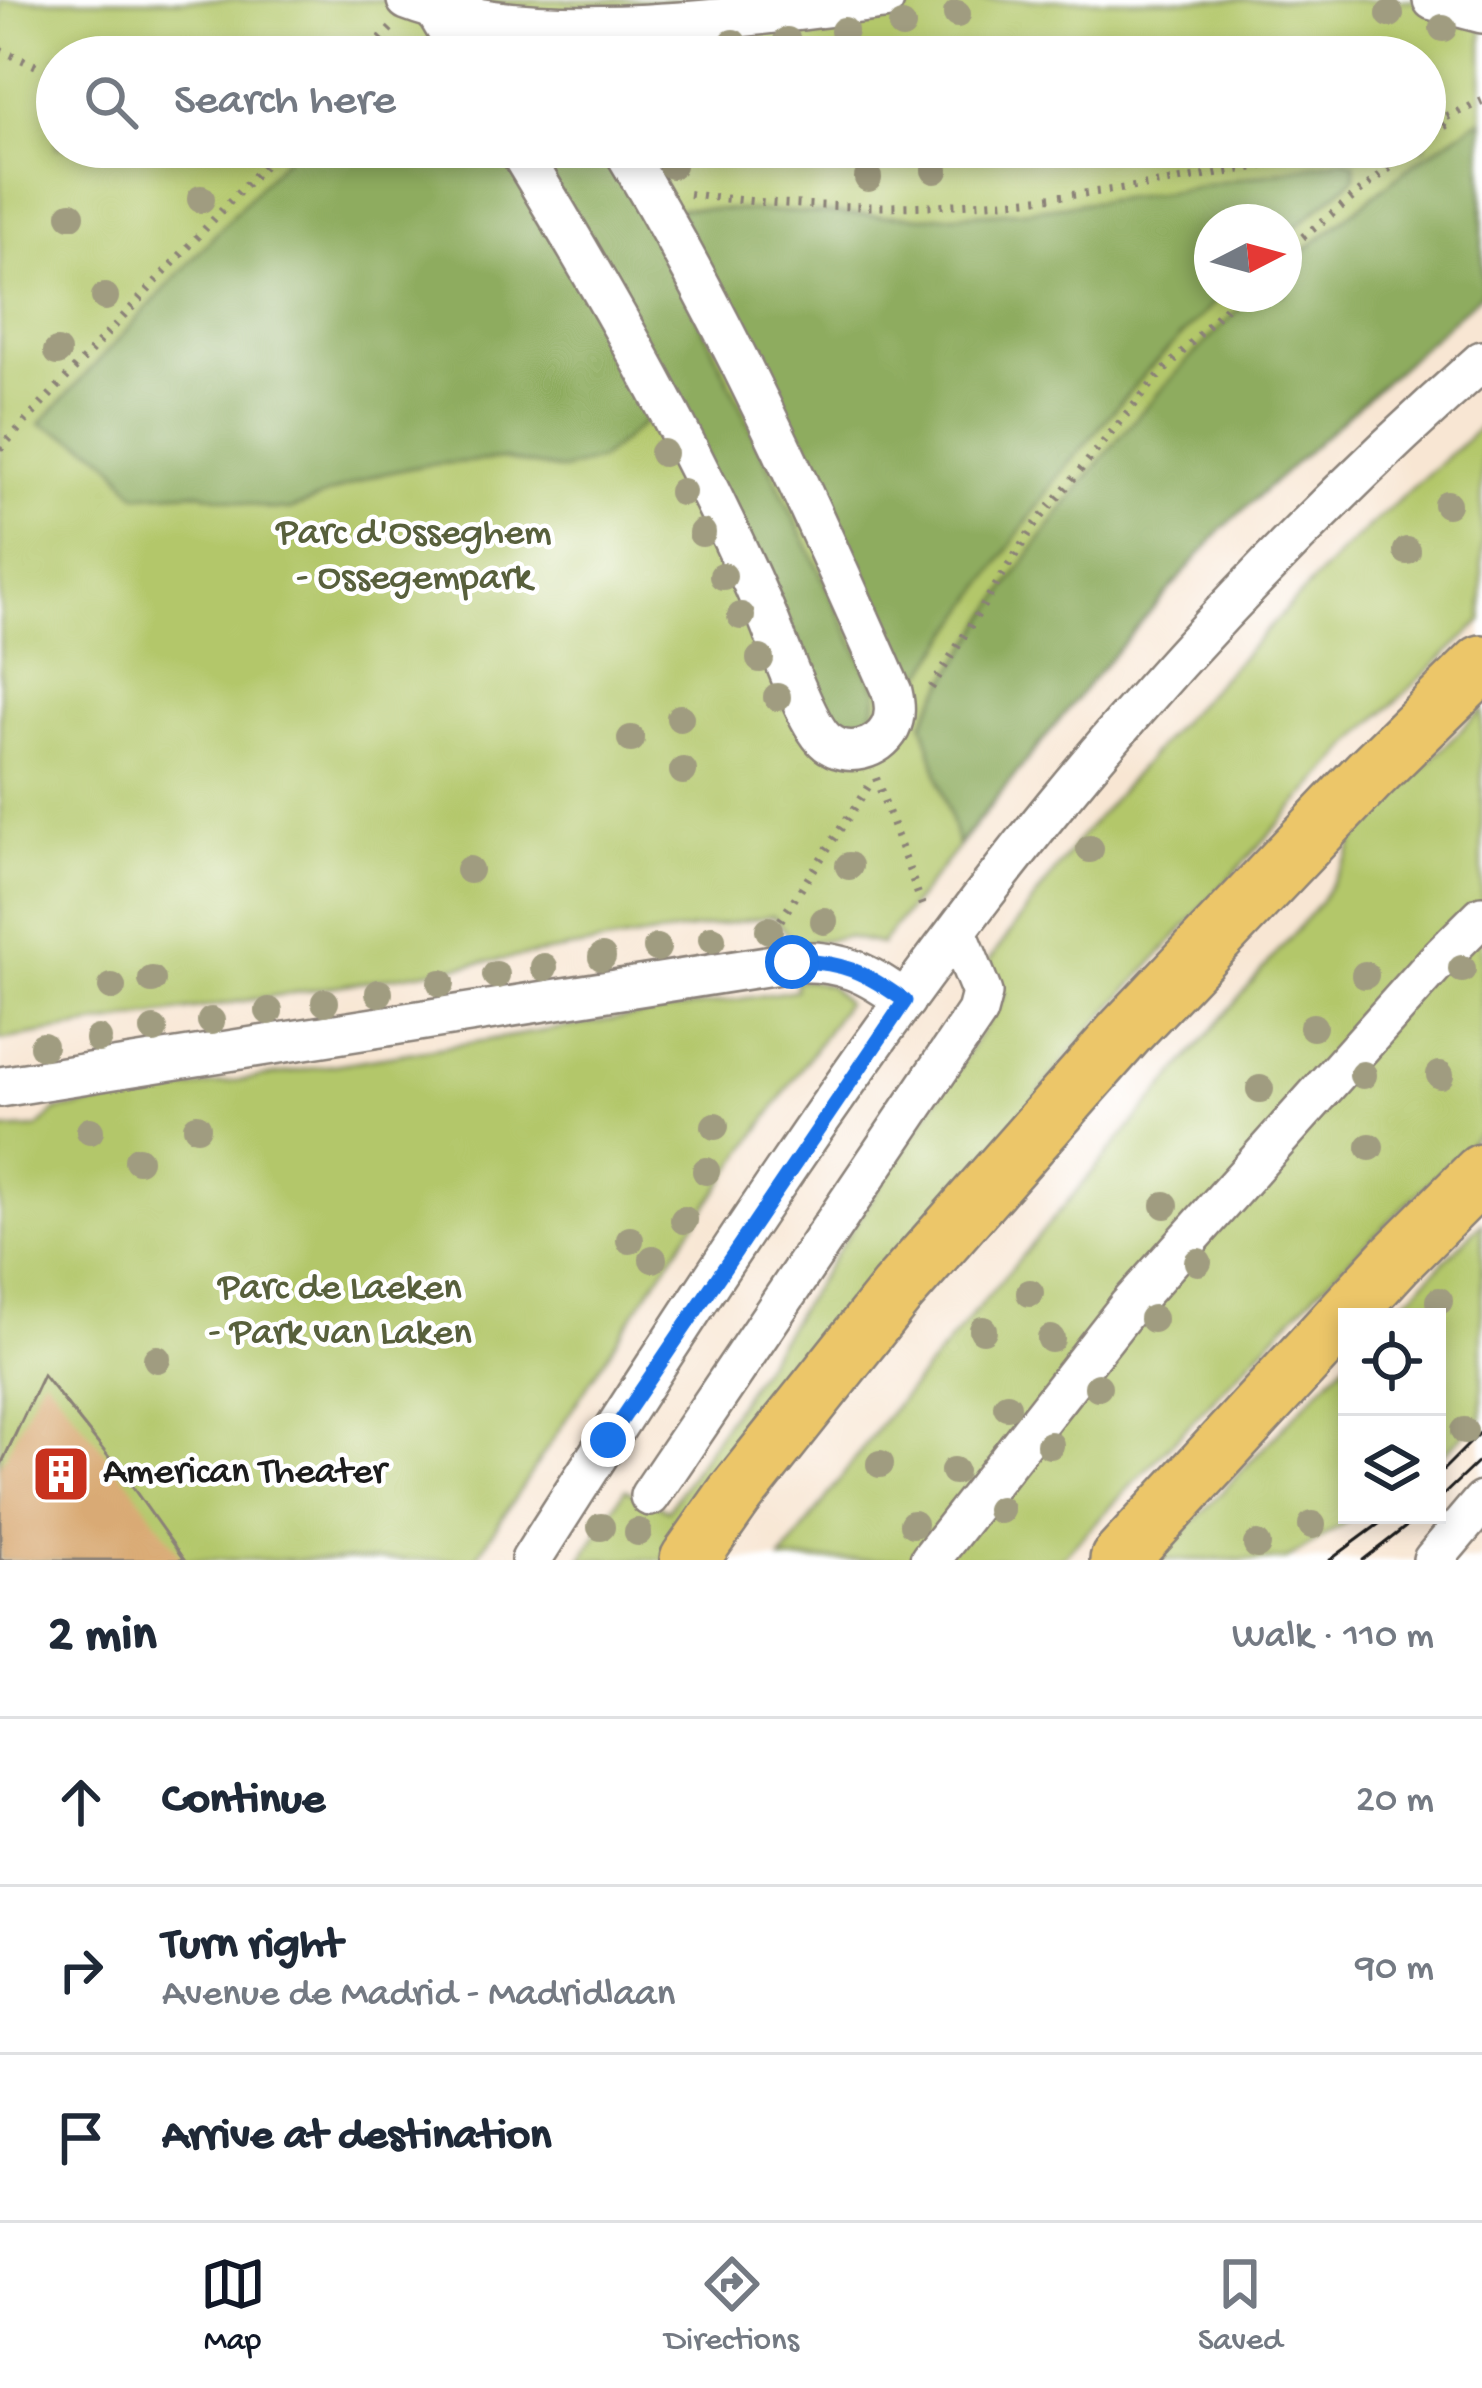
<!DOCTYPE html>
<html lang="en">
<head>
<meta charset="utf-8">
<style>
	body { margin:0; font-family:"Gochi Hand",sans-serif; background:#f2f2f3; color:#1f2937 }
	.controls { position:absolute; right:36px; bottom:36px; display:grid; overflow:hidden; border-radius:0px; box-shadow:0 6px 18px #0003 }
	.controls button { width:108px; height:108px; display:grid; place-items:center; padding:0; border:0; border-bottom:3px solid #e0e1e3; background:#fff; color:#1f2937; font:60px sans-serif }
	.compass { position:absolute; left:1194px; top:204px; width:108px; height:108px; border-radius:50%; background:#fff; box-shadow:0 6px 18px #0003; rotate:84deg }
	.stop { position:absolute; width:36px; height:36px; margin:-27px; border:9px solid #1a73e8; border-radius:50%; background:#fff }
	.stop.end { background:#1a73e8; border-color:#fff; box-shadow:0 3px 12px #0008 }
	.list { margin:0; padding:0; list-style:none }
	h2 { display:flex; justify-content:space-between; align-items:center; height:156px; margin:0; padding:0 48px; font-size:51px }
	h2 small { font-size:39px; font-weight:400; color:#747a83 }
	.list li { display:grid; grid-template-columns:78px 1fr auto; gap:36px; align-items:center; box-sizing:border-box; height:168px; padding:0 48px; border-top:3px solid #e0e1e3 }
	.list b { display:block; font-size:45px; white-space:nowrap }
	.list p { margin:0; font-size:39px; white-space:nowrap; color:#747a83 }
	.list em { font-size:39px; font-style:normal; color:#747a83 }
	.icon { flex:none; width:66px; height:66px; fill:none; stroke:currentColor; stroke-width:2; stroke-linecap:round; stroke-linejoin:round }
	.map { position:relative; flex:none; width:1482px; height:1560px; overflow:hidden }
	.search { position:absolute; background:#fff; box-shadow:0 6px 18px #0003; left:36px; right:36px; top:36px; height:132px; display:flex; align-items:center; gap:30px; box-sizing:border-box; padding:0 42px; border-radius:66px; color:#747a83; font-size:45px }
	.sheet { height:660px; background:#fff }
	nav { display:flex; justify-content:space-around; align-items:center; box-sizing:border-box; height:168px; border-top:3px solid #e0e1e3; background:#fff; font-size:33px; color:#747a83 }
	nav a { display:grid; justify-items:center; gap:6px }
	nav .on { color:#111827 }
	.map>svg:first-child { display:block }
</style>
</head>
<body>
<div class="map">
<svg width="1482" height="1560" viewBox="0 0 1482 1560">
	<rect width="100%" height="100%" fill="#fff"/>
	<filter id="ink" filterUnits="userSpaceOnUse"><feTurbulence type="fractalNoise" baseFrequency=".00833" numOctaves="2"/><feDisplacementMap in="SourceGraphic" scale="24" xChannelSelector="R" yChannelSelector="G"/><feConvolveMatrix kernelMatrix="1 2 1 2 8 2 1 2 1" color-interpolation-filters="sRGB"/></filter>
	<filter id="wash" filterUnits="userSpaceOnUse"><feTurbulence type="fractalNoise" baseFrequency=".004" numOctaves="4" result="noise"/><feDisplacementMap in="SourceGraphic" scale="48" xChannelSelector="R" yChannelSelector="G"/><feGaussianBlur stdDeviation="2.7" result="paint"/><feColorMatrix in="noise" values="0 0 0 0 0 0 0 0 0 0 0 0 0 0 0 0 0 1.4 0 .05"/><feComposite in="paint" operator="in"/></filter>
	<g filter="url(#wash)">
		<rect width="100%" height="100%" fill="#f8e6d3"/>
		<g fill="#b3c76b" stroke="#687244" stroke-width="3" fill-rule="evenodd">
			<path d="M 0,0 L 1482,0 L 1482,293 L 1220,531 L 1088,684 L 881,944 L 847,937 L 795,944 L 773,916 L 0,1040 ZM 57,57 L 1425,57 L 1425,147 L 57,147 ZM 1212,222 L 1284,222 L 1284,294 L 1212,294 Z"/>
			<path d="M 1482,425 L 1482,621 L 1362,733 L 1078,1044 L 673,1560 L 581,1560 L 625,1489 L 668,1510 L 1005,995 L 987,964 L 1078,840 L 1176,726 L 1342,551 Z"/>
			<path d="M 1482,709 L 1482,1131 L 1316,1292 L 1060,1560 L 781,1560 L 882,1422 L 1319,903 L 1348,857 L 1356,835 Z"/>
			<path d="M 808,980 L 830,986 L 846,1003 L 646,1295 L 475,1560 L 0,1560 L 0,1130 L 37,1128 L 57,1110 L 796,990 L 795,981 Z"/>
			<path d="M 1482,1223 L 1482,1418 L 1437,1460 L 1437,1317 L 1389,1317 Z"/>
			<path d="M 1347,1360 L 1347,1515 L 1357,1515 L 1286,1560 L 1157,1560 Z"/>
		</g>
		<g fill="#8eac5f" stroke="#55643e" stroke-width="3">
			<path d="M 1482,119 L 1482,293 L 1220,531 L 1088,684 L 958,845 L 923,723 C 939,688 964,654 985,621 C 1062,500 1151,392 1255,294 L 1284,294 L 1286,265 L 1417,161 Z"/>
			<path d="M 296,147 L 395,147 L 512,165 L 639,387 L 645,422 L 599,460 L 562,470 L 503,459 L 425,465 L 373,476 L 290,510 L 271,509 L 196,492 L 138,495 C 126,486 122,474 112,464 C 93,445 63,435 40,424 Z"/>
			<path d="M 534,147 L 601,147 L 677,274 L 877,691 C 874,718 863,740 833,725 Z"/>
			<path d="M 1343,160 L 1354,163 L 1355,176 L 1350,182 L 1284,237 L 1284,222 L 1212,222 L 1212,294 L 1223,294 L 1146,372 L 1056,479 L 911,692 L 679,213 L 681,208 L 925,217 L 1023,211 L 1168,192 Z"/>
		</g>
		<g id="blocks">
			<path fill="#d9aa75" d="M 43,1375 L 128,1481 L 184,1560 L 0,1560 L 0,1467 Z"/>
		</g>
	</g>
	<g filter="url(#ink)">
		<use href="#blocks" fill-opacity="0" stroke="#8a8178" stroke-width="3"/>
		<g fill="none" stroke-linecap="round" stroke-linejoin="round">
			<defs>
				<g id="minor">
					<path d="M 407,0 C 534,49 749,16 884,0"/>
					<path d="M 1433,0 L 1482,13"/>
					<path d="M 435,10 L 463,57"/>
					<path d="M 517,147 C 609,299 698,454 768,618 C 779,644 807,727 827,742 C 847,758 878,750 890,728 C 896,716 895,705 892,692 C 810,506 727,321 622,147"/>
					<path d="M 0,1087 L 792,962 C 840,959 868,973 905,1001"/>
					<path d="M 650,1496 L 977,1012 L 982,993 L 957,932"/>
					<path d="M 531,1560 C 695,1303 861,1043 1054,806 C 1184,647 1328,497 1482,361"/>
					<path d="M 930,1560 L 1128,1307 L 1437,961 L 1482,916"/>
					<path d="M 1433,1560 L 1482,1502"/>
				</g>
				<g id="highway">
					<path d="M 689,1560 L 734,1496 L 897,1291 L 1126,1031 L 1369,775 L 1482,664"/>
					<path d="M 1119,1560 L 1396,1259 L 1482,1173"/>
				</g>
			</defs>
			<use href="#minor" stroke="#8a8178" stroke-width="44"/>
			<use href="#highway" stroke="#8a8178" stroke-width="62"/>
			<g stroke="#8a8178" stroke-width="8" stroke-dasharray="3 9" stroke-linecap="butt">
				<path d="M 0,50 L 57,75"/>
				<path d="M 364,57 L 392,27"/>
				<path d="M 1425,127 L 1482,101"/>
				<path d="M 1425,141 L 1453,120"/>
				<path d="M 689,194 C 912,225 1136,194 1354,147"/>
				<path d="M 1284,252 L 1416,147"/>
				<path d="M 0,449 L 281,147"/>
				<path d="M 931,688 L 1033,527 L 1155,380 L 1239,294"/>
				<path d="M 876,778 L 923,908"/>
				<path d="M 774,930 L 868,787"/>
			</g>
			<use href="#minor" stroke="#fff" stroke-width="39"/>
			<use href="#highway" stroke="#ecc669" stroke-width="57"/>
			<g stroke="#1c1c1c" stroke-width="3">
				<path d="M 1437,1476 L 1482,1431"/>
				<path d="M 1437,1501 L 1482,1458"/>
				<path d="M 1330,1560 L 1391,1515"/>
				<path d="M 1363,1560 L 1421,1515"/>
			</g>
		</g>
		<g fill="#a09c80">
			<circle cx="957" cy="14" r="14"/>
			<circle cx="1390" cy="14" r="14"/>
			<circle cx="902" cy="26" r="14"/>
			<circle cx="1443" cy="28" r="14"/>
			<circle cx="844" cy="31" r="14"/>
			<circle cx="787" cy="41" r="14"/>
			<circle cx="733" cy="43" r="14"/>
			<circle cx="672" cy="165" r="14"/>
			<circle cx="935" cy="170" r="14"/>
			<circle cx="868" cy="178" r="14"/>
			<circle cx="201" cy="199" r="14"/>
			<circle cx="71" cy="215" r="14"/>
			<circle cx="105" cy="297" r="14"/>
			<circle cx="57" cy="352" r="14"/>
			<circle cx="663" cy="453" r="14"/>
			<circle cx="682" cy="492" r="14"/>
			<circle cx="1447" cy="504" r="14"/>
			<circle cx="702" cy="533" r="14"/>
			<circle cx="1407" cy="551" r="14"/>
			<circle cx="723" cy="576" r="14"/>
			<circle cx="741" cy="616" r="14"/>
			<circle cx="760" cy="659" r="14"/>
			<circle cx="777" cy="697" r="14"/>
			<circle cx="680" cy="718" r="14"/>
			<circle cx="631" cy="739" r="14"/>
			<circle cx="683" cy="771" r="14"/>
			<circle cx="1090" cy="849" r="14"/>
			<circle cx="849" cy="866" r="14"/>
			<circle cx="469" cy="870" r="14"/>
			<circle cx="824" cy="921" r="14"/>
			<circle cx="769" cy="930" r="14"/>
			<circle cx="712" cy="939" r="14"/>
			<circle cx="657" cy="948" r="14"/>
			<circle cx="602" cy="957" r="14"/>
			<circle cx="544" cy="967" r="14"/>
			<circle cx="1462" cy="969" r="14"/>
			<circle cx="496" cy="975" r="14"/>
			<circle cx="1365" cy="975" r="14"/>
			<circle cx="152" cy="980" r="14"/>
			<circle cx="441" cy="983" r="14"/>
			<circle cx="112" cy="987" r="14"/>
			<circle cx="379" cy="993" r="14"/>
			<circle cx="325" cy="1002" r="14"/>
			<circle cx="269" cy="1011" r="14"/>
			<circle cx="211" cy="1021" r="14"/>
			<circle cx="1313" cy="1027" r="14"/>
			<circle cx="154" cy="1030" r="14"/>
			<circle cx="98" cy="1039" r="14"/>
			<circle cx="43" cy="1046" r="14"/>
			<circle cx="1363" cy="1075" r="14"/>
			<circle cx="1440" cy="1075" r="14"/>
			<circle cx="1260" cy="1089" r="14"/>
			<circle cx="715" cy="1126" r="14"/>
			<circle cx="197" cy="1127" r="14"/>
			<circle cx="90" cy="1131" r="14"/>
			<circle cx="1370" cy="1147" r="14"/>
			<circle cx="138" cy="1160" r="14"/>
			<circle cx="706" cy="1171" r="14"/>
			<circle cx="1165" cy="1205" r="14"/>
			<circle cx="684" cy="1220" r="14"/>
			<circle cx="630" cy="1240" r="14"/>
			<circle cx="653" cy="1259" r="14"/>
			<circle cx="1198" cy="1262" r="14"/>
			<circle cx="1030" cy="1293" r="14"/>
			<circle cx="1439" cy="1301" r="14"/>
			<circle cx="1153" cy="1319" r="14"/>
			<circle cx="983" cy="1330" r="14"/>
			<circle cx="1051" cy="1339" r="14"/>
			<circle cx="157" cy="1359" r="14"/>
			<circle cx="1098" cy="1387" r="14"/>
			<circle cx="1007" cy="1406" r="14"/>
			<circle cx="1464" cy="1431" r="14"/>
			<circle cx="1050" cy="1445" r="14"/>
			<circle cx="880" cy="1464" r="14"/>
			<circle cx="954" cy="1471" r="14"/>
			<circle cx="1000" cy="1510" r="14"/>
			<circle cx="913" cy="1524" r="14"/>
			<circle cx="1312" cy="1525" r="14"/>
			<circle cx="601" cy="1527" r="14"/>
			<circle cx="638" cy="1532" r="14"/>
			<circle cx="1257" cy="1545" r="14"/>
		</g>
	</g>
	<g fill="none" stroke-linecap="round" stroke-linejoin="round" filter="url(#ink)">
		<path stroke="#1a73e8" stroke-width="15" d="M 608,1440 L 905,1001 C 868,974 840,959 792,962"/>
	</g>
	<defs>
		<symbol id="building-square" viewBox="-11 -11 22 22"><rect x="-9" y="-9" width="18" height="18" rx="4" fill="#c8321e" stroke="#fff"/><path d="M-4-6H4V6H1V3H-1V6H-4ZM-2.5-4.3h1.7v1.8h-1.7ZM.8-4.3h1.7v1.8H.8ZM-2.5-1h1.7V.8h-1.7ZM.8-1h1.7V.8H.8Z" fill="#fff"/></symbol>
	</defs>
	<g fill-rule="evenodd">
		<use href="#building-square" x="28" y="1441" width="66" height="66"/>
	</g>
	<g text-anchor="middle" dominant-baseline="central" stroke-width="9" stroke-linejoin="round" paint-order="stroke">
		<g font-size="39" fill="#58603c" stroke="#fff">
			<text x="414" y="535">Parc d'Osseghem<tspan x="414" dy="45">- Ossegempark</tspan></text>
			<text x="340" y="1290">Parc de Laeken<tspan x="340" dy="45">- Park van Laken</tspan></text>
		</g>
		<g font-size="39" fill="#1c1c1c" stroke="#fff" text-anchor="start">
			<text x="103" y="1474">American Theater</text>
		</g>
	</g>
</svg>
<div class="controls">
<button><svg class="icon" aria-label="locate" viewBox="0 0 24 24"><circle cx="12" cy="12" r="6"/><path d="M12 2v4M12 18v4M2 12h4M18 12h4"/></svg></button>
<button><svg class="icon" aria-label="layers" viewBox="0 0 24 24"><path d="M12 4l9 5-9 5-9-5zM3 14l9 5 9-5"/></svg></button>
</div>
<svg class="compass" viewBox="-18 -18 36 36"><path d="M0-13l5 13h-10z" fill="#e53935"/><path d="M0 13l5-13h-10z" fill="#747a83"/></svg>
<div class="stop" style="left:792px;top:962px"></div>
<div class="stop end" style="left:608px;top:1440px"></div>
<div class="search"><svg class="icon" aria-label="search" viewBox="0 0 24 24"><circle cx="10" cy="10" r="6"/><path d="M15 15l6 6"/></svg>Search here</div>
</div>
<section class="sheet">
<h2>2 min<small>Walk · 110 m</small></h2>
<ul class="list">
<li><svg class="icon" aria-label="ahead" viewBox="0 0 24 24"><path d="M12 20V5M6 11l6-6 6 6"/></svg><div><b>Continue</b></div><em>20 m</em></li>
<li><svg class="icon" aria-label="right" viewBox="0 0 24 24"><path d="M7 20v-9h11M14 6l5 5-5 5"/></svg><div><b>Turn right</b><p>Avenue de Madrid - Madridlaan</p></div><em>90 m</em></li>
<li><svg class="icon" aria-label="arrive" viewBox="0 0 24 24"><path d="M6 21V4h12l-3 4 3 4H6"/></svg><div><b>Arrive at destination</b></div></li>
</ul>
</section>
<nav>
<a class="on"><svg class="icon" aria-label="map" viewBox="0 0 24 24"><path d="M3 6l6-2 6 2 6-2v14l-6 2-6-2-6 2zM9 4v14M15 6v14"/></svg>Map</a>
<a><svg class="icon" aria-label="directions" viewBox="0 0 24 24"><path d="M12 3l9 9-9 9-9-9zM9 14v-3h6M13 9l2 2-2 2"/></svg>Directions</a>
<a><svg class="icon" aria-label="saved" viewBox="0 0 24 24"><path d="M7 4h10v16l-5-4-5 4z"/></svg>Saved</a>
</nav>
</body>
</html>
